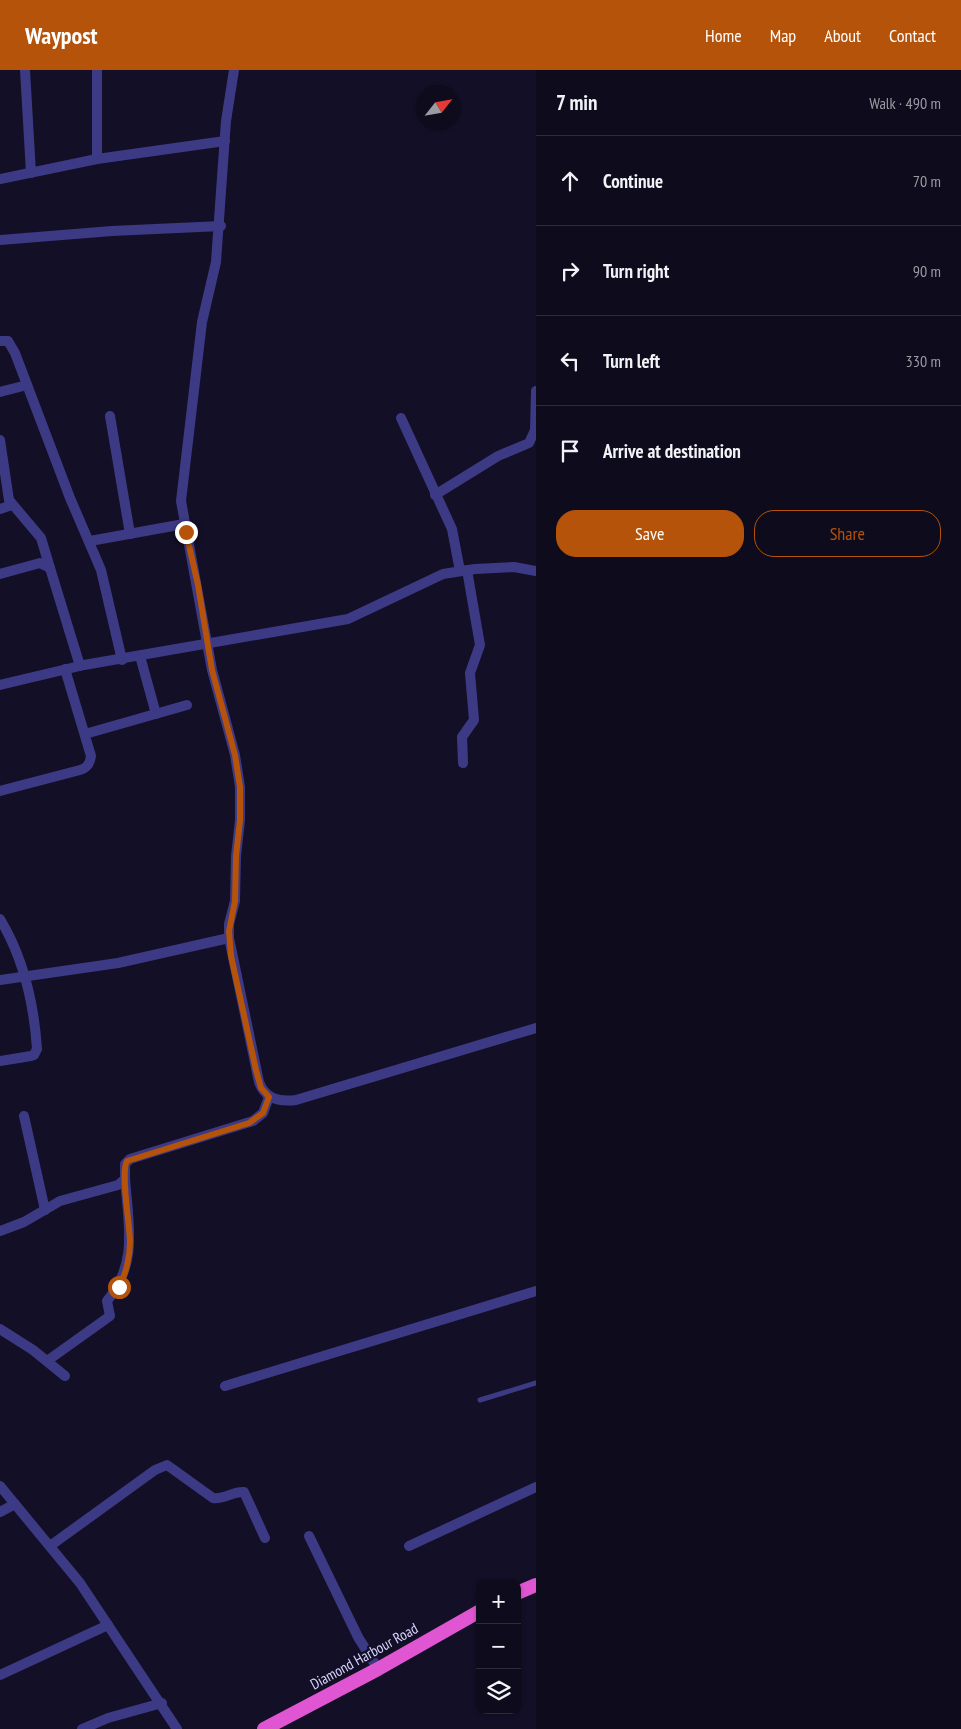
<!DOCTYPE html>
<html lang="en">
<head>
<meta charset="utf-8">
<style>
	body { margin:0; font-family:"PT Sans Narrow",sans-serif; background:#171425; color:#f1f3f6 }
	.controls { position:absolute; right:15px; bottom:15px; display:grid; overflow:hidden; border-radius:10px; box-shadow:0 1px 4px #0004 }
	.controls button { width:45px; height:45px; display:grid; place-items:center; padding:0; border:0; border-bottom:1px solid #2e2b3b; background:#0e0b1c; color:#f1f3f6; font:25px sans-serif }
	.compass { position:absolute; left:416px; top:15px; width:45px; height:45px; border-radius:50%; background:#0e0b1c; box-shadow:0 1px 4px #0004; rotate:59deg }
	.stop { position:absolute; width:15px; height:15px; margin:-11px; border:4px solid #b45309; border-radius:50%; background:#fff }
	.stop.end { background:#b45309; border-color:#fff; box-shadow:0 1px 5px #0008 }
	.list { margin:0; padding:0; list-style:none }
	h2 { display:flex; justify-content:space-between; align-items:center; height:65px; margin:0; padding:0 20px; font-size:21px }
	h2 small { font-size:16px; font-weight:400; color:#9b9ba3 }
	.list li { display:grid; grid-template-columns:32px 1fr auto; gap:15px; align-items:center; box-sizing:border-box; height:90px; padding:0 20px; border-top:1px solid #2e2b3b }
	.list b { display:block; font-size:19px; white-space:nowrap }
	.list em { font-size:16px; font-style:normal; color:#9b9ba3 }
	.actions { display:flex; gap:10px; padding:15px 20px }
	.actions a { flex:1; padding:11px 0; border:1px solid #b45309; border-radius:20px; text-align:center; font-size:18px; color:#b45309 }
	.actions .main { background:#b45309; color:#fff }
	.icon { flex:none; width:28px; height:28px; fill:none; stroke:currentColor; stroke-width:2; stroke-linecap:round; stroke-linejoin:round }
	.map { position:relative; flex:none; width:536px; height:1659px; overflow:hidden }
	header { display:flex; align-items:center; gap:30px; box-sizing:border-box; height:70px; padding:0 25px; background:#b45309; color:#fff }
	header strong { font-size:24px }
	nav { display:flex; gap:28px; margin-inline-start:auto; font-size:18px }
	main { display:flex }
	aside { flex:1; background:#0e0b1c }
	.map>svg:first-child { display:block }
</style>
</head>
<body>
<header>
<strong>Waypost</strong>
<nav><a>Home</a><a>Map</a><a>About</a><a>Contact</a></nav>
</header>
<main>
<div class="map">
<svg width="536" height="1659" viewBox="0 0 536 1659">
	<rect width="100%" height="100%" fill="#130f26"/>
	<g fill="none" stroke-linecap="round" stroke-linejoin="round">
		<path stroke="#3d3a85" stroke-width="5" d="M 480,1330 L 536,1313"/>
		<g stroke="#3d3a85" stroke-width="10">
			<path d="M 25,0 L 31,103"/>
			<path d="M 234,0 L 226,51 L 216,192 L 202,252 L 181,431 L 212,600 L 235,685 L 240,717 L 240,750 L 236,786 L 235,831 L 229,854 L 229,868 L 259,1012 C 265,1029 279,1032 296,1030 L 536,958"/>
			<path d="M 97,89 L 97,0"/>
			<path d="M 0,109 L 97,89 L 225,71"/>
			<path d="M 0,170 L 112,161 L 221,156"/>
			<path d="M 0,271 L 8,271 L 15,283 L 70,428 L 101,500 L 122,590"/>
			<path d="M 0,322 L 27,315"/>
			<path d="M 110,346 L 130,464"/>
			<path d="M 401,348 L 452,459 L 460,501"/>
			<path d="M 0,370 L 9,430 L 41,468 L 50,498"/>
			<path d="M 435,425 L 498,386 L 529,373 L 535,360 L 536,321"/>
			<path d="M 0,439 L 12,435"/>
			<path d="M 90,471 L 184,454"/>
			<path d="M 0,504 L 40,493 L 50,498 L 80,596"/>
			<path d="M 140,586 L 156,644"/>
			<path d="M 0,615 L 84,595 L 348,549 L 443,504 L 475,499 L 514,497 L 536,501"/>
			<path d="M 85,664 L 187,635"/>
			<path d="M 463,693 L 462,667 L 474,650 L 470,603 L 480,575 L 467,500"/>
			<path d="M 0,721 L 80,700 C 87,698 90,694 91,686 L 65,599"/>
			<path d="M 0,849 C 23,887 34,935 37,979 L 34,985 L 31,986 L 0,991"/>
			<path d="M 0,910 L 118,893 L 229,868"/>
			<path d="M 24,1046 L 45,1140"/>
			<path d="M 0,1161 L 24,1152 L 60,1131 L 118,1115 L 125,1109 L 125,1094 L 130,1089 L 253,1051 L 263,1043 L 269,1027"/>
			<path d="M 0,1259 L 33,1280 L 65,1306"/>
			<path d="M 47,1291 L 110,1246 L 107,1231 C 139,1193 128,1153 125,1108"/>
			<path d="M 225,1316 L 536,1221"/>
			<path d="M 0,1416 L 80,1513 L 177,1659"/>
			<path d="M 0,1442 L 15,1434"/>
			<path d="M 309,1466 L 358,1567 L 378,1599"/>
			<path d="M 50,1476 L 155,1400 L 167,1395 L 213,1428 C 224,1430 233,1421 244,1422 L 265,1468"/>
			<path d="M 409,1476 L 536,1417"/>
			<path d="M 0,1605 L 108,1555"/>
			<path d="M 82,1659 L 108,1648 L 162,1633"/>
		</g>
		<g stroke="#e055d1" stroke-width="14">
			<path d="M 517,1523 L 536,1515"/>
			<path d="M 264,1659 L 378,1599 L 480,1541"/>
		</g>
	</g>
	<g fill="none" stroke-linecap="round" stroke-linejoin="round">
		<path stroke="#b45309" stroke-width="6" d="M 119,1217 C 126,1204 130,1186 130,1172 C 130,1155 120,1102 127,1091 L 249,1053 L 263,1043 L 269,1027 L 261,1018 L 256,1000 L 231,886 L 229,861 L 235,831 L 236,786 L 240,750 L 240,717 L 235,685 L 212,600 L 198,515 L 186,462"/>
	</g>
	<g text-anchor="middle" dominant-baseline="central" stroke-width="4.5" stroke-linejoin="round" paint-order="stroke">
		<g font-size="15" fill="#d9d4ff" stroke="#130f26">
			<text transform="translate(364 1586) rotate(-29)">Diamond Harbour Road</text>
		</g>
	</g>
</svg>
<div class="controls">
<button>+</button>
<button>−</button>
<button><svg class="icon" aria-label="layers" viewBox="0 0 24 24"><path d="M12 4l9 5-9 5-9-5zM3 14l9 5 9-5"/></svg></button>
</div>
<svg class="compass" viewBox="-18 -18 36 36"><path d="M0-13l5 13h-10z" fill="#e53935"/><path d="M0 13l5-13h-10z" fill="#9b9ba3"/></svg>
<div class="stop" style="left:119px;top:1217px"></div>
<div class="stop end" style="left:186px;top:462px"></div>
</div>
<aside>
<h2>7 min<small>Walk · 490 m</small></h2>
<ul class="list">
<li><svg class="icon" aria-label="ahead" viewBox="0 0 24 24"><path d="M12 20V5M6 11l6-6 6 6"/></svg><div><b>Continue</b></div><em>70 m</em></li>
<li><svg class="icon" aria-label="right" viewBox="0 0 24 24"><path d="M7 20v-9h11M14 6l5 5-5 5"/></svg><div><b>Turn right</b></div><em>90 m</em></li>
<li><svg class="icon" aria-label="left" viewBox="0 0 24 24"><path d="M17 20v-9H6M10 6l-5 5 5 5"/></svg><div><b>Turn left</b></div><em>330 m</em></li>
<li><svg class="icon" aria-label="arrive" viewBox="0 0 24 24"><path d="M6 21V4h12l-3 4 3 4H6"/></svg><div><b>Arrive at destination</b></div></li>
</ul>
<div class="actions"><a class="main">Save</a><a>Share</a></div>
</aside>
</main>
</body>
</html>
